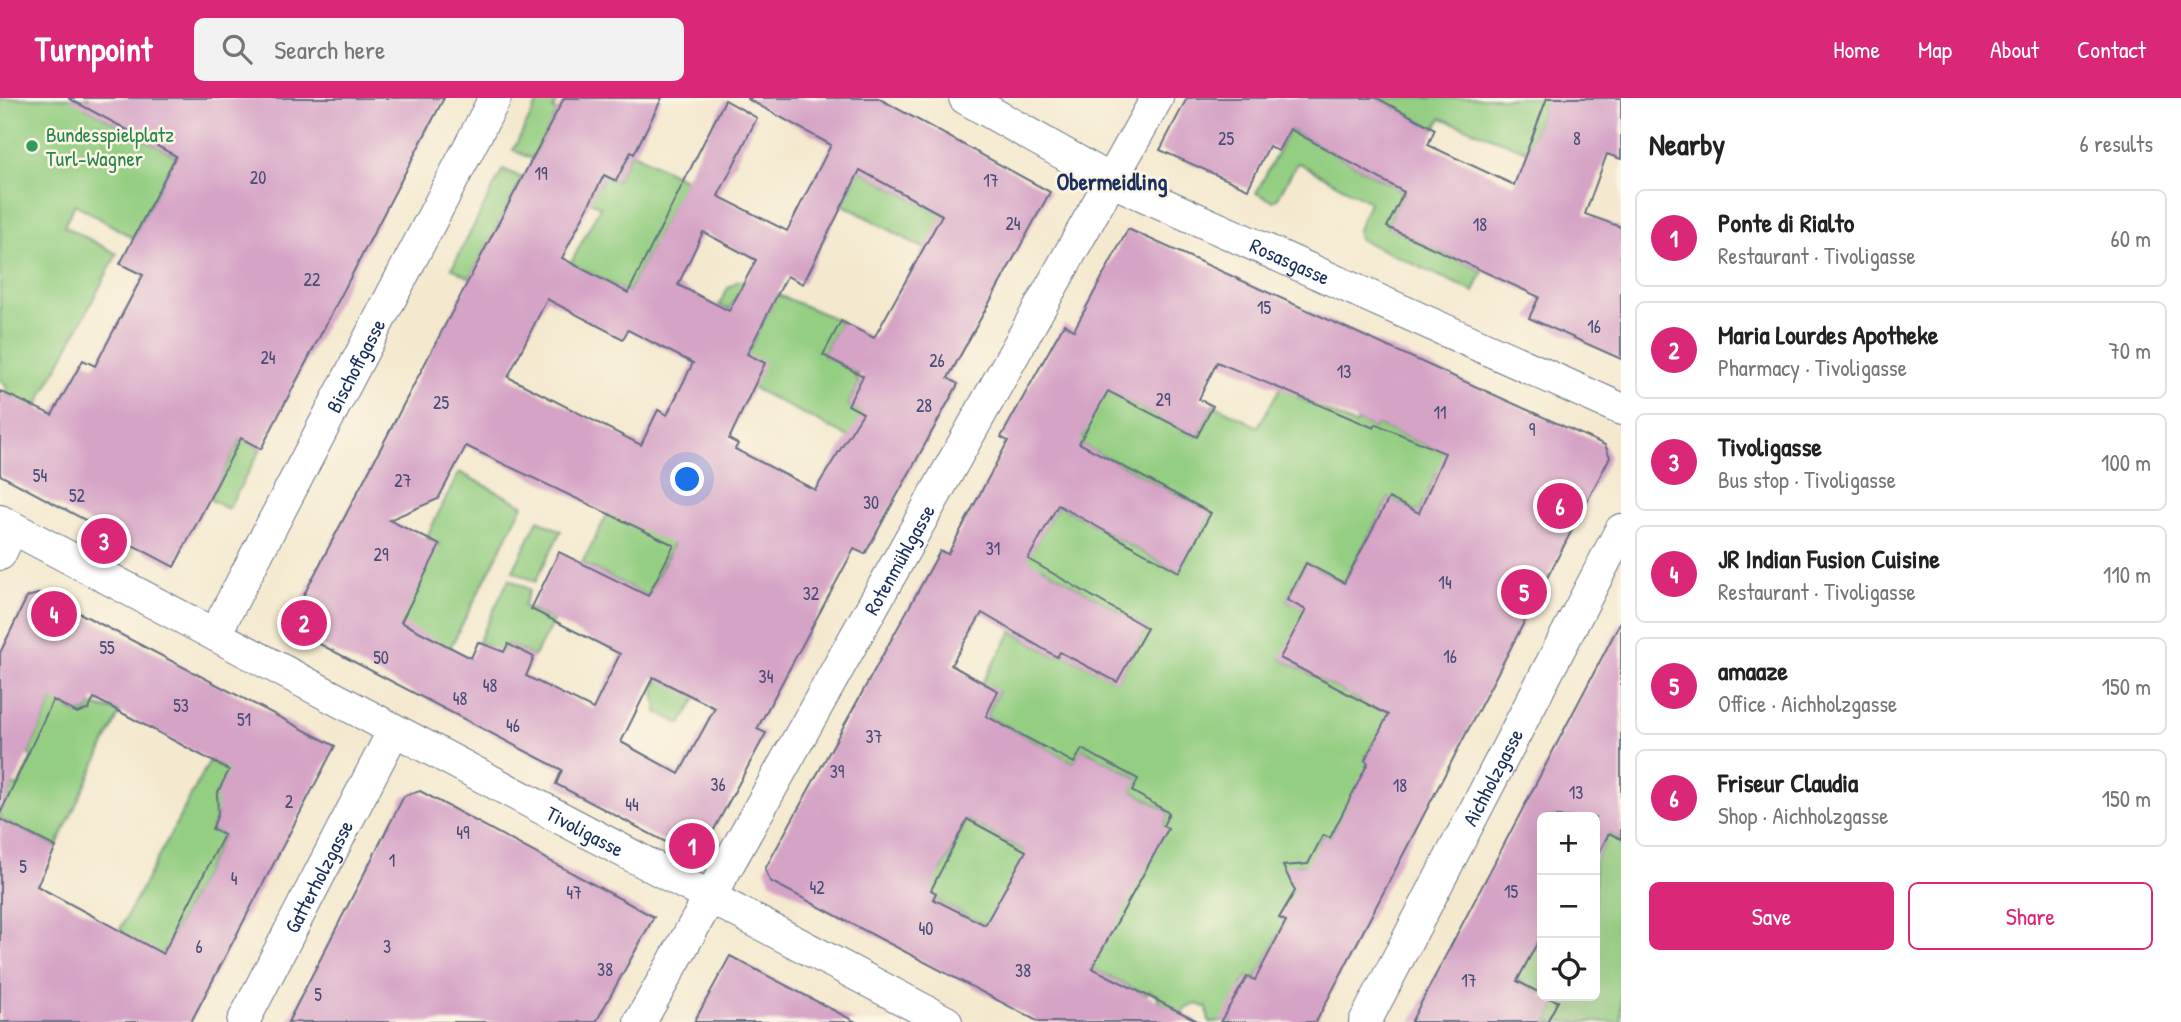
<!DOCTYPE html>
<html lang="en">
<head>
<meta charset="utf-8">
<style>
	body { margin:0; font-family:"Patrick Hand",sans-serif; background:#f2f2f2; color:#222 }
	.controls { position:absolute; right:21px; bottom:21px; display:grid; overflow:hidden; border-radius:10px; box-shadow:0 7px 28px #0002 }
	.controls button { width:63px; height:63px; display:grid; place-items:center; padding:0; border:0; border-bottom:2px solid #e0e0e0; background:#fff; color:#222; font:35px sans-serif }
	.you { position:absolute; left:688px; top:382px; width:24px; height:24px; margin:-18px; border:5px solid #fff; border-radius:50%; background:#1a73e8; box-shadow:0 0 0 10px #1a73e833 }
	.badge { display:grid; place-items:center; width:46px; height:46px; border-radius:50%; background:#db2777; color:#fff; font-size:23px; font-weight:700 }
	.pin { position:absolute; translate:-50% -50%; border:4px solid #fff; box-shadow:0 2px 7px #0006 }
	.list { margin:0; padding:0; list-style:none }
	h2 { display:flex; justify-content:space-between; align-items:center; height:91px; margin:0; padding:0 28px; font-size:30px }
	h2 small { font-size:23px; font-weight:400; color:#767676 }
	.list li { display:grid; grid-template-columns:46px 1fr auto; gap:21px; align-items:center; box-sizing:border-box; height:98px; margin:0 14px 14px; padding:0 14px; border:2px solid #e0e0e0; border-radius:10px }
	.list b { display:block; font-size:26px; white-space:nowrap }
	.list p { margin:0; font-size:23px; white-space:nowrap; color:#767676 }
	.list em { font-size:23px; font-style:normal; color:#767676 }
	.actions { display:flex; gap:14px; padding:21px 28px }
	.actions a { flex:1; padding:16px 0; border:2px solid #db2777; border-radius:10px; text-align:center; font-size:24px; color:#db2777 }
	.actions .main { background:#db2777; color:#fff }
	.icon { flex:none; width:38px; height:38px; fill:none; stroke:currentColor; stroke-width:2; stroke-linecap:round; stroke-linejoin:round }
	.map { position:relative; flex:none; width:1621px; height:924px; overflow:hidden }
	header { display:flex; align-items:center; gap:42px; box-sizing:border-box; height:98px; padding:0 35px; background:#db2777; color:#fff }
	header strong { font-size:33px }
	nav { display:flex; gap:38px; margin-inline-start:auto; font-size:24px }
	.search { width:490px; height:63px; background:#f2f2f2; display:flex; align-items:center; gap:18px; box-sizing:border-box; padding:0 24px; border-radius:10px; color:#767676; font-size:26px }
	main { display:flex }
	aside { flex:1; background:#fff }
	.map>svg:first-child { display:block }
</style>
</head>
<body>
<header>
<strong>Turnpoint</strong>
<div class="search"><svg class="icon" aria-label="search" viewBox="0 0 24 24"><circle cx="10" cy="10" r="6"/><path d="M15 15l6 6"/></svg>Search here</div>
<nav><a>Home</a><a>Map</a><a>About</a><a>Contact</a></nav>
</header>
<main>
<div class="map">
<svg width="1621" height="924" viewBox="0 0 1621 924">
	<rect width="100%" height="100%" fill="#fcf5e5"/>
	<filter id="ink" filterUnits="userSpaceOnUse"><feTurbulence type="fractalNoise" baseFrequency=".0143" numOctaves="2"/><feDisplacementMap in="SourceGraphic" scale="14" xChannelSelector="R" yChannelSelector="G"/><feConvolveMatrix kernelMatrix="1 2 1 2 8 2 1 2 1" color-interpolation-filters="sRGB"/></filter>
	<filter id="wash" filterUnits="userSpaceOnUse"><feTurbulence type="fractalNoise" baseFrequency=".00686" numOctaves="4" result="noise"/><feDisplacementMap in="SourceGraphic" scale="28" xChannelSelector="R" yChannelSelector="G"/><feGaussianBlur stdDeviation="1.57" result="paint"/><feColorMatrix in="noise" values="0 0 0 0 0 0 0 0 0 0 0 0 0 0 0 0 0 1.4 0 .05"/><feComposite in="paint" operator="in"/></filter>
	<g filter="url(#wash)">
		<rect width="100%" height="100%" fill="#f4e9cf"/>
		<g fill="#94ce82" stroke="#587e70" stroke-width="2" fill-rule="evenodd">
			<path d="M 0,0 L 89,0 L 85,9 L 176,58 L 133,140 L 75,106 L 64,128 L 117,156 L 32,318 L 11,307 L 14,300 L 6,295 L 7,289 L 0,282 Z"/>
			<path d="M 540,0 L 559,0 L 553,11 L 557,14 L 532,61 L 513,52 Z"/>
			<path d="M 1377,0 L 1547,0 L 1527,53 L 1441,20 L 1435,31 Z"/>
			<path d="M 1290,31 L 1404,94 L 1387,129 L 1483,173 L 1474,194 L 1359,141 L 1357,134 L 1369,104 L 1299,65 L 1296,67 L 1277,101 L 1273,103 L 1256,95 Z"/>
			<path d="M 631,54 L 686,82 L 628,195 L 571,165 L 600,109 L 584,100 L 600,86 L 604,77 L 616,83 Z"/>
			<path d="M 503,71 L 522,80 L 470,180 L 452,170 Z"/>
			<path d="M 860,72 L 950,121 L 932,155 L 842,106 Z"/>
			<path d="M 738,183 L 745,183 L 841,223 L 823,257 L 859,276 L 856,280 L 859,285 L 848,307 L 868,317 L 854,342 L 753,290 L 747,256 L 774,203 L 743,187 L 729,212 L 719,207 L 728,190 Z"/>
			<path d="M 1104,287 L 1113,295 L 1197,339 L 1214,306 L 1258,329 L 1281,288 L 1296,294 L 1298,299 L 1355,327 L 1358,323 L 1374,330 L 1376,326 L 1475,367 L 1436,375 L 1419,415 L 1389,400 L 1344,485 L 1306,465 L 1287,502 L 1397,559 L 1409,590 L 1376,641 L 1365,662 L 1371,666 L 1330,740 L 1322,737 L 1318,747 L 1324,750 L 1314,770 L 1304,766 L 1296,767 L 1289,780 L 1294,791 L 1302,795 L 1280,820 L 1286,823 L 1255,882 L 1247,879 L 1242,887 L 1234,924 L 1209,924 L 1207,910 L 1197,906 L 1186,910 L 1182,916 L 1157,903 L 1159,898 L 1149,893 L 1146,897 L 1092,870 L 1089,875 L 985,827 L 933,801 L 917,785 L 941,773 L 967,721 L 1026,753 L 1163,728 L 1169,714 L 1132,693 L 1137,680 L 1083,651 L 1074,665 L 986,618 L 998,594 L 982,585 L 1012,534 L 1057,559 L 1060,554 L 1117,583 L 1147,530 L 1042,469 L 1024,466 L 1058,407 L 1178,474 L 1211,415 L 1081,346 L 1066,373 L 1076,337 L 1082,340 ZM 1280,560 L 1369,589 L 1361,603 Z"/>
			<path d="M 241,340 L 261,351 L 228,411 L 209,401 Z"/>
			<path d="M 643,348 L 673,446 L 648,498 L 582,465 Z"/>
			<path d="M 459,374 L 523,407 L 448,554 L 370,509 L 440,447 L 426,440 Z"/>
			<path d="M 538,422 L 561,433 L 535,484 L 513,473 Z"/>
			<path d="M 509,481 L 530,492 L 523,508 L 554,522 L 534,559 L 508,546 L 502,560 L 487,553 L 489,548 L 478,544 Z"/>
			<path d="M 684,526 L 696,600 L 681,626 L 657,614 L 654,592 Z"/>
			<path d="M 61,584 L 69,611 L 76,615 L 88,613 L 91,607 L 120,614 L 56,749 L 0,721 L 0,714 L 13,687 L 18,689 L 32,659 L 28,656 Z"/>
			<path d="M 210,662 L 237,671 L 212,730 L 224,737 L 153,875 L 89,898 L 123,833 L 120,831 Z"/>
			<path d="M 1606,734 L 1619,740 L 1621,737 L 1621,924 L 1547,924 L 1557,904 L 1547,898 L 1595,898 L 1595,763 L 1605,743 Z"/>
			<path d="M 1542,836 L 1542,896 L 1511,878 L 1534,851 Z"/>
		</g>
		<g id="blocks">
			<g fill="#d5a3c6" fill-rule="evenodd">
				<path d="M 68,0 L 444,0 L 261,351 L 241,340 L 174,469 L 0,377 L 0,293 L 52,317 L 83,262 L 95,268 L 143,177 L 120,166 L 176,58 Z"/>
				<path d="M 564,0 L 662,0 L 634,56 L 631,54 L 616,83 L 604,77 L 562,160 L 628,195 L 725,2 L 757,20 L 718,98 L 787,133 L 831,47 L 746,0 L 878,0 L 1050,94 L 948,280 L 958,286 L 865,456 L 854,451 L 757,631 L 766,635 L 702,754 L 690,757 L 556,686 L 562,672 L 287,529 ZM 860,72 L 942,117 L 874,240 L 841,223 L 823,257 L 863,278 L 848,307 L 863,315 L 815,392 L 735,351 L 738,346 L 729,341 L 765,265 L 747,256 L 787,178 L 803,186 ZM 703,134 L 756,162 L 729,213 L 678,187 ZM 547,201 L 623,241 L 628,232 L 693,265 L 667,317 L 658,312 L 641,347 L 508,279 ZM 466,348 L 674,447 L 648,498 L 559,454 L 531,511 L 620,556 L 593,611 L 526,578 L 534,559 L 508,546 L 504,554 L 478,544 L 471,560 L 401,524 L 440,447 L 389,422 L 438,401 ZM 653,579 L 715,610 L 679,676 L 621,644 Z"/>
				<path d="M 1187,0 L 1377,0 L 1435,31 L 1428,47 L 1514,87 L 1547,0 L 1621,0 L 1621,61 L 1607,56 L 1585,116 L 1621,129 L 1621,261 L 1529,220 L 1539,199 L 1387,129 L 1404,94 L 1290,31 L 1278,53 L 1269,48 L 1248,91 L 1160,52 Z"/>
				<path d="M 1128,131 L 1605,347 L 1610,359 L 1316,924 L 1220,924 L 1247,879 L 1255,882 L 1286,823 L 1279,820 L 1295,793 L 1283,768 L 1308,766 L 1323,737 L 1330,740 L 1368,665 L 1365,662 L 1388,617 L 1280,560 L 1306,512 L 1287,502 L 1306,465 L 1344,485 L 1389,400 L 1419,415 L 1445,355 L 1376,326 L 1374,330 L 1217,264 L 1199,301 L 1213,308 L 1197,339 L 1108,293 L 1079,345 L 1211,415 L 1179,474 L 1058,407 L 1028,461 L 1147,530 L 1117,584 L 1060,554 L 1057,559 L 982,515 L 951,567 L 998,593 L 986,618 L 1074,665 L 1082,651 L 1138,681 L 1132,693 L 1169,715 L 1163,728 L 1168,731 L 1092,870 L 1200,924 L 1039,924 L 770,783 L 765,771 L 940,453 L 948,456 L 1008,343 L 1001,339 L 1064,226 L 1074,232 ZM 967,721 L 1026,753 L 985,827 L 933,801 L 936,795 L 931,792 Z"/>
				<path d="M 41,495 L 335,648 L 191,924 L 0,924 L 0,721 L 56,749 L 37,788 L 163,856 L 224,737 L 212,731 L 218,716 L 217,696 L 229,672 L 94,600 L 89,611 L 77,615 L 53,602 L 0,716 L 0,555 L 27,499 Z"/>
				<path d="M 1621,523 L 1621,741 L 1609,735 L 1595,763 L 1595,719 L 1542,719 L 1542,836 L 1517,883 L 1542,896 L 1542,898 L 1558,903 L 1547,924 L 1411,924 Z"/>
				<path d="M 420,693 L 654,819 L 596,924 L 288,924 L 404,698 Z"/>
				<path d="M 730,858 L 856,924 L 694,924 Z"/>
			</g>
		</g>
	</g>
	<g filter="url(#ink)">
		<use href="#blocks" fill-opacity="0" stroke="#677086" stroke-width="2"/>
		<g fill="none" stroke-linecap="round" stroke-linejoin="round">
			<defs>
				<g id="street">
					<path id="s1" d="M 965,0 L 1112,83 L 1621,311"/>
					<path id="s2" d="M 0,423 L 946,924"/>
					<path d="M 0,456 L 12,430"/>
					<path id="s3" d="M 215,536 L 495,0"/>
					<path id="s4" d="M 243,924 L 394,632"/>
					<path id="s5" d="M 640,924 L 1157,0"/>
					<path id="s6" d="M 1365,924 L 1621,432"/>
				</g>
			</defs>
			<use href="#street" stroke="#677086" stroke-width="34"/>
			<use href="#street" stroke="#fff" stroke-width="32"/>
		</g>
	</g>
	<circle fill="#2e9e5b" stroke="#fcf5e5" stroke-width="2.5" cx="32" cy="48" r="7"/>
	<g text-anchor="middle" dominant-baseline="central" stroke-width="5" stroke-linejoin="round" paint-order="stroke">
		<g font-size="18" fill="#4a4c78">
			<text x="1226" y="40">25</text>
			<text x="1577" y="40">8</text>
			<text x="541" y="75">19</text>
			<text x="258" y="79">20</text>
			<text x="991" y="82">17</text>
			<text x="1013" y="125">24</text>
			<text x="1480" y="126">18</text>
			<text x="312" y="181">22</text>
			<text x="1264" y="209">15</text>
			<text x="1594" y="228">16</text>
			<text x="268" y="259">24</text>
			<text x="937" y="262">26</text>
			<text x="1344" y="273">13</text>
			<text x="1163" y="301">29</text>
			<text x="441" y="304">25</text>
			<text x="924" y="307">28</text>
			<text x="1440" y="314">11</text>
			<text x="1532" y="331">9</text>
			<text x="40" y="377">54</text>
			<text x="403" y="382">27</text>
			<text x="77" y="397">52</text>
			<text x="871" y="404">30</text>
			<text x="993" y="450">31</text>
			<text x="381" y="456">29</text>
			<text x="1445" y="484">14</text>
			<text x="811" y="495">32</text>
			<text x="107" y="549">55</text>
			<text x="1450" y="558">16</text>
			<text x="381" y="559">50</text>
			<text x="766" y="578">34</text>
			<text x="490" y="587">48</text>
			<text x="460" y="600">48</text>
			<text x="181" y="607">53</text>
			<text x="244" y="621">51</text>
			<text x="513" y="627">46</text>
			<text x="874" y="638">37</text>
			<text x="837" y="673">39</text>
			<text x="718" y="686">36</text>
			<text x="1400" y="687">18</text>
			<text x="1576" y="694">13</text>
			<text x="289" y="703">2</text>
			<text x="632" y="706">44</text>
			<text x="463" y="734">49</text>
			<text x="392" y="762">1</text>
			<text x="23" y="768">5</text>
			<text x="234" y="780">4</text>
			<text x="817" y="789">42</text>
			<text x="1511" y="793">15</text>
			<text x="574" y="794">47</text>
			<text x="926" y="830">40</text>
			<text x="199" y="848">6</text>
			<text x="387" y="848">3</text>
			<text x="605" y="871">38</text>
			<text x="1023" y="872">38</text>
			<text x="1469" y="882">17</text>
			<text x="318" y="896">5</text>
		</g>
		<g font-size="21" fill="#27864d" stroke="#fcf5e5" text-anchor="start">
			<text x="46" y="36">Bundesspielplatz<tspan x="46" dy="24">Turl-Wagner</tspan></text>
		</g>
		<g font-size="21" fill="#1b2f5e" stroke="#fcf5e5">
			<text stroke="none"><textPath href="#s1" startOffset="364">Rosasgasse</textPath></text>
			<text stroke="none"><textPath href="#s3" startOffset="303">Bischoffgasse</textPath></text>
			<text stroke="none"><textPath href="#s5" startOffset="530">Rotenmühlgasse</textPath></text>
			<text stroke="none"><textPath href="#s6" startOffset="276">Aichholzgasse</textPath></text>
			<text stroke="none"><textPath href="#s2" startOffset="662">Tivoligasse</textPath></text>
			<text stroke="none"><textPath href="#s4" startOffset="164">Gatterholzgasse</textPath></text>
		</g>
		<g font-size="23" font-weight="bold" fill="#1b2f5e" stroke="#fcf5e5">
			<text x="1112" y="83">Obermeidling</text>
		</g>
	</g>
</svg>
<div class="controls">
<button>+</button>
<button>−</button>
<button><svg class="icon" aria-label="locate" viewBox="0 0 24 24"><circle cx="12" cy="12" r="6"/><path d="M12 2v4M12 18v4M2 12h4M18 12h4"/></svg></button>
</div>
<div class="you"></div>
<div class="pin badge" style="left:692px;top:748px">1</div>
<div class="pin badge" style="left:304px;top:525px">2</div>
<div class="pin badge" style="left:104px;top:443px">3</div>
<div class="pin badge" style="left:54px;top:516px">4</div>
<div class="pin badge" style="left:1524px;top:494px">5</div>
<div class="pin badge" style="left:1560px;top:408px">6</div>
</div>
<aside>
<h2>Nearby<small>6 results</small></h2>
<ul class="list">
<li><span class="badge">1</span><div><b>Ponte di Rialto</b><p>Restaurant · Tivoligasse</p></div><em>60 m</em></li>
<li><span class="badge">2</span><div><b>Maria Lourdes Apotheke</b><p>Pharmacy · Tivoligasse</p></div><em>70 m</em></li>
<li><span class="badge">3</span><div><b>Tivoligasse</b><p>Bus stop · Tivoligasse</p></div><em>100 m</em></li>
<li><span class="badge">4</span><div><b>JR Indian Fusion Cuisine</b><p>Restaurant · Tivoligasse</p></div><em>110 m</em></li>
<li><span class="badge">5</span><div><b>amaaze</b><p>Office · Aichholzgasse</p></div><em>150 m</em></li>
<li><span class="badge">6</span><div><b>Friseur Claudia</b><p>Shop · Aichholzgasse</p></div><em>150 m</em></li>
</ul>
<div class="actions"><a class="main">Save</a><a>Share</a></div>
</aside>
</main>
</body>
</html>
